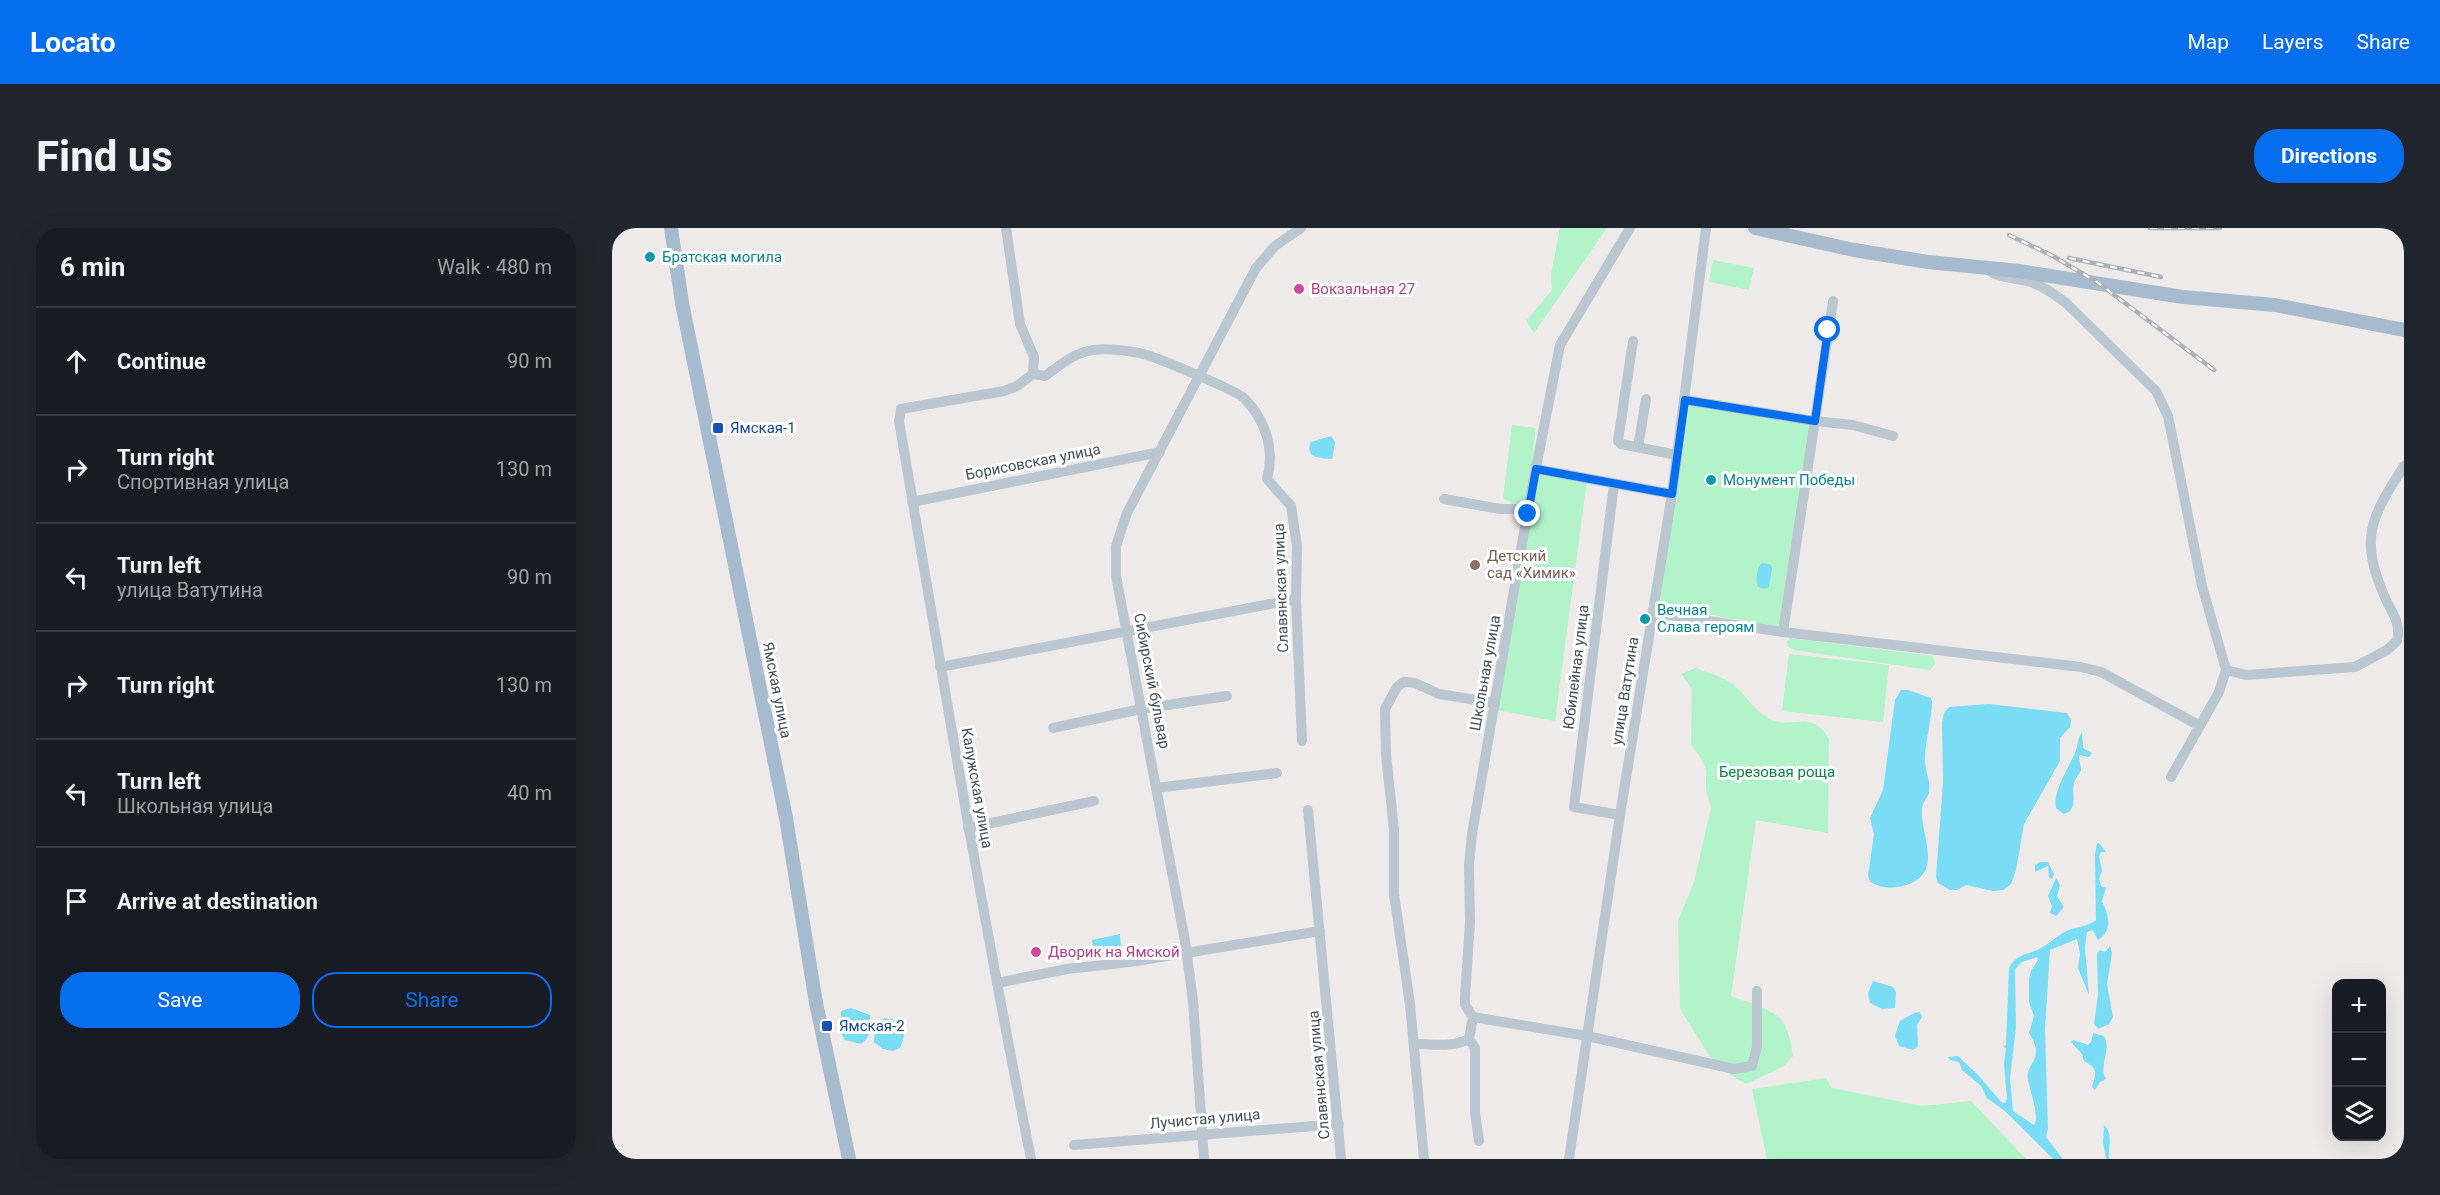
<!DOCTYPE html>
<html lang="en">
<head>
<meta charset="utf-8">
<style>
	body { margin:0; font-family:Roboto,sans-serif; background:#20242c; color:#f1f3f6 }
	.controls { position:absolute; right:18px; bottom:18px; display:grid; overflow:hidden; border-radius:12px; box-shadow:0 6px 24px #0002 }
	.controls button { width:54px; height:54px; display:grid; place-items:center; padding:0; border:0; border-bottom:2px solid #363941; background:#171b24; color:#f1f3f6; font:30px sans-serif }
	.stop { position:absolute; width:18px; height:18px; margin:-14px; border:4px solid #056eee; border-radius:50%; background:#fff }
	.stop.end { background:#056eee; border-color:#fff; box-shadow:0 2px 6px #0008 }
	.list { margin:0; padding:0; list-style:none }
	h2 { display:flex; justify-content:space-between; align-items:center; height:78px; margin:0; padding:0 24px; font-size:26px }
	h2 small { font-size:20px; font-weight:400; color:#9ea1a6 }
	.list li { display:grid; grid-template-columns:39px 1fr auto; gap:18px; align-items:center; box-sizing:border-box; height:108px; padding:0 24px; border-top:2px solid #363941 }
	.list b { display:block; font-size:22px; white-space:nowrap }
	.list p { margin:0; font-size:20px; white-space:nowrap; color:#9ea1a6 }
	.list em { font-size:20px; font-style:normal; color:#9ea1a6 }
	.actions { display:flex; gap:12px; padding:18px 24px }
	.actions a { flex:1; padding:14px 0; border:2px solid #056eee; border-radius:24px; text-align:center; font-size:21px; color:#056eee }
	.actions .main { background:#056eee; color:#fff }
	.icon { flex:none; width:33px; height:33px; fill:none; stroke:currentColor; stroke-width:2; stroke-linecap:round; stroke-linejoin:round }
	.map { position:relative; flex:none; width:1792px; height:931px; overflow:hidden; border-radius:24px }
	header { display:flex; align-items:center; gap:36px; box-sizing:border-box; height:84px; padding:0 30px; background:#056eee; color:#fff }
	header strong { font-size:28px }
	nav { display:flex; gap:33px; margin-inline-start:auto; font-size:21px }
	.intro { display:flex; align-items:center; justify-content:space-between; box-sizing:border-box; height:144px; padding:0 36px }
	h1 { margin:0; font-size:42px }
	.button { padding:15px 27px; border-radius:24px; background:#056eee; color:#fff; font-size:21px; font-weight:700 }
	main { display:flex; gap:36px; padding:0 36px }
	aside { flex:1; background:#171b24; border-radius:24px; box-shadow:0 6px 24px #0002 }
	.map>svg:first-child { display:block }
</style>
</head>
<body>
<header>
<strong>Locato</strong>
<nav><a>Map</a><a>Layers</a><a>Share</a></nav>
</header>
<div class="intro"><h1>Find us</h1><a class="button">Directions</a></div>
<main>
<aside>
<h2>6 min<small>Walk · 480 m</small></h2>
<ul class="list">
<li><svg class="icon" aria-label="ahead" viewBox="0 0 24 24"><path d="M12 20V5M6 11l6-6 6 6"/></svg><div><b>Continue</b></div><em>90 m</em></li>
<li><svg class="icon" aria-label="right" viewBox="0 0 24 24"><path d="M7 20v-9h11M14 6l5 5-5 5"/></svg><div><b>Turn right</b><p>Спортивная улица</p></div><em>130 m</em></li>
<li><svg class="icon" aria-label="left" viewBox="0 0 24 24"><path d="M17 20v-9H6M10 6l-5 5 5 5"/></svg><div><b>Turn left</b><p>улица Ватутина</p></div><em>90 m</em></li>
<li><svg class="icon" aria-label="right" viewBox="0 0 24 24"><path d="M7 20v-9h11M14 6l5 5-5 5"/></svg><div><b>Turn right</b></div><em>130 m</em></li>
<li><svg class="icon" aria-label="left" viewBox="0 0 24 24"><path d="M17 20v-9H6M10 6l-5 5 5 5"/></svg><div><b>Turn left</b><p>Школьная улица</p></div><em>40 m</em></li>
<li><svg class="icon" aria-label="arrive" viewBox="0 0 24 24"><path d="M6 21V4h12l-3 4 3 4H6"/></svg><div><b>Arrive at destination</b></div></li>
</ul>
<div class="actions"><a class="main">Save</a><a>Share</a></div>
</aside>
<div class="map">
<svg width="1792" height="931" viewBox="0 0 1792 931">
	<rect width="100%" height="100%" fill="#eeeaea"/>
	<g fill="#b2f3ca">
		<path d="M 948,0 L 995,0 L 922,105 L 914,93 L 940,62 L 939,46 Z"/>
		<path d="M 1101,32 L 1142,40 L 1137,62 L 1097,54 Z"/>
		<path d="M 1075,175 L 1199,197 L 1169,400 L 1047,377 Z"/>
		<path d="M 900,197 L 924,200 L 915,275 L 902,276 L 891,270 Z"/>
		<path d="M 925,242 L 975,252 L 943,493 L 884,482 Z"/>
		<path d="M 1178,410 L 1321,428 L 1323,436 L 1318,442 L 1182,422 L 1176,419 L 1175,414 Z"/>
		<path d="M 1177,426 L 1277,437 L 1271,494 L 1170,483 Z"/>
		<path d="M 1084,440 C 1095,445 1109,448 1119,455 C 1133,465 1143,485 1160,492 C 1184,501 1200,481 1217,511 L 1216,605 L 1144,592 L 1119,768 C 1132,773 1161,781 1170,792 C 1177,801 1179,817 1181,828 L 1172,838 L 1134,856 L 1115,845 L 1097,827 L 1068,781 L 1066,693 L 1082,654 L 1099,580 L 1094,562 L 1094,542 L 1089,530 L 1079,517 L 1080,461 L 1069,446 Z"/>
		<path d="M 1214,850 L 1220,860 L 1310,878 L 1359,873 L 1414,931 L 1155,931 L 1140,861 Z"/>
	</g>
	<g fill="#7addf5" fill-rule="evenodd">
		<path d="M 719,208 L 723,214 L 720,231 C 708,230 692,230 699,214 Z"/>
		<path d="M 1150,335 L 1158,336 L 1160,340 L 1157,359 L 1152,361 L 1146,359 C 1143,352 1145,338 1150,335 Z"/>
		<path d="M 1289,462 L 1296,462 L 1319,470 L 1320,473 C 1320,493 1313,513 1313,532 C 1313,544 1319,552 1317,564 C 1316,570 1310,574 1310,581 C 1308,607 1333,645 1294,657 C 1281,661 1270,661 1258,654 L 1256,648 L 1262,606 L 1258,590 L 1271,562 L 1283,472 Z"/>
		<path d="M 1377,476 L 1455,485 L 1459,492 L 1458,499 L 1448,510 L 1448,533 L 1412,596 L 1404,642 L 1399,656 L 1391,662 L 1381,663 L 1354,657 L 1345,662 L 1338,662 L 1326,655 L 1324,649 L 1331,554 L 1330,494 L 1332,485 L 1337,479 Z"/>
		<path d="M 1470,504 L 1471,520 L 1480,525 L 1477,529 L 1468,527 L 1467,529 L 1469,542 C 1467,547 1463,550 1462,555 C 1459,567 1467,582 1452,586 L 1444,580 C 1440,563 1459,537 1464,522 C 1466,516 1466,510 1470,504 Z"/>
		<path d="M 1487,615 L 1494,624 L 1489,624 L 1487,628 L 1490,643 L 1487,651 L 1489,658 L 1494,660 L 1490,673 C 1496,686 1502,702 1486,712 L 1481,702 L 1475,704 L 1473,719 L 1477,767 L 1466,740 L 1468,726 L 1465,711 L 1438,722 L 1433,801 L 1436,901 L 1434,909 L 1451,931 L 1441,931 L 1393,883 L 1375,870 L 1369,858 L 1350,842 L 1347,834 L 1338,832 L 1336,829 L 1346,828 L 1366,847 L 1389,874 L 1393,875 L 1395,871 L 1392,836 L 1394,820 L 1391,819 L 1394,817 L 1397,740 C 1405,725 1417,727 1429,720 C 1438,715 1447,706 1457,702 C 1467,698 1475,699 1484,692 L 1483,626 L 1485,616 ZM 1425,729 L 1426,732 L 1419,743 L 1417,750 L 1417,774 L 1422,788 L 1417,805 C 1435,833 1412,835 1416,852 C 1418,863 1428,889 1422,897 L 1401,883 L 1398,850 L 1404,799 L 1403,741 L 1410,734 Z"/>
		<path d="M 1428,634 L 1436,634 L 1442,646 L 1440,651 L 1437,649 L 1436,638 L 1423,644 L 1423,637 Z"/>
		<path d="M 1444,650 L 1448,657 L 1445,668 L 1452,679 L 1444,688 L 1438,685 L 1440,678 L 1436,668 Z"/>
		<path d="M 508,706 L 509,722 L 483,727 L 480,712 Z"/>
		<path d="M 1498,718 L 1500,725 L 1495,756 L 1501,789 L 1497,796 L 1487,801 L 1482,796 L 1486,767 L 1485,725 L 1488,722 L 1493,724 Z"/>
		<path d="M 1261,753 L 1281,759 L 1284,764 L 1283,780 L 1270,781 L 1258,775 L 1256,765 Z"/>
		<path d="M 239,780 L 258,787 C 258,798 260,809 249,816 L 233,812 L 229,805 L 229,783 Z"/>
		<path d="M 1302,785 L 1308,784 L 1310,789 L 1305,797 L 1306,819 L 1301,822 L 1287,818 L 1283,808 L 1288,793 Z"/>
		<path d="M 273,790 L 282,792 L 290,798 L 292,808 L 288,820 L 281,823 L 271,821 L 262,814 L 263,796 Z"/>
		<path d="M 1481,805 L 1492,808 C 1500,823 1486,837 1494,851 L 1488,854 L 1483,862 L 1480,859 C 1484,846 1487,841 1472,833 L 1470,826 L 1459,814 L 1461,812 L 1476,817 L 1479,814 Z"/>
		<path d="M 1492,897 C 1502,908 1496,919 1497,931 L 1494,931 L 1491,914 Z"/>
	</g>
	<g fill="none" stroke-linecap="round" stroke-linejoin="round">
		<g stroke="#bac6d0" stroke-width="10">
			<path d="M 394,0 L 408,96 L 422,129 L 421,146"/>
			<path d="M 1374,40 C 1386,51 1400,49 1415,53 C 1430,57 1442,66 1454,75 L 1544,163 L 1556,188 L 1590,358 L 1614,442"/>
			<path d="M 1021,113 L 1006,213 L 1009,216 L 1065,227"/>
			<path d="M 1073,172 L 1203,193 L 1241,197 L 1281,208"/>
			<path d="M 1026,219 L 1034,171"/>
			<path d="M 924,241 L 1060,266"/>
			<path d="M 1002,256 L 962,579 L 1008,587"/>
			<path d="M 832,271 L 888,281 L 916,281"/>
			<path d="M 300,274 L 548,224"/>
			<path d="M 1041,385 L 1171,404 L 1469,439 L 1489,444 L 1588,498"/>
			<path d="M 1171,404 L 1221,73"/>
			<path d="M 328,439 L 684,371"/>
			<path d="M 441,500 L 529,481 L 615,468"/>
			<path d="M 1559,549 L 1607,464 L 1614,442 L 1634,447 L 1743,439 L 1775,422 L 1785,413 C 1789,398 1782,387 1775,374 C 1747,312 1757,292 1792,238"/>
			<path d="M 544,560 L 665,545"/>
			<path d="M 696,582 L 729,931"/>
			<path d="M 356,600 L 482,573"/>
			<path d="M 385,755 L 455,741 L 518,734 L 708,703"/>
			<path d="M 861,789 L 975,808 L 1122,841 L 1140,838 L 1145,819 L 1145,763"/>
			<path d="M 802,816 C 823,816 838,820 857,811"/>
			<path d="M 867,913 L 863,884 L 863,820 L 857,811 L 861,789 L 853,777 L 853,769 L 858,694 L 857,637 L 860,606 L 916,281 L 948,117 L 1018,0"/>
			<path d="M 462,917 L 727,896"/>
			<path d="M 419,931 C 370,686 329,440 287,193 L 289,181 L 392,163 L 405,158 L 421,146 L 433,148 C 447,138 463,124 481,122 C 496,120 512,122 527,125 C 540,127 626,163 633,171 C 654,193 663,222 655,251 L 679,278 L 685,318 L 684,371 L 690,513"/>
			<path d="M 592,931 L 581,773 L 573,713 L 504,348 L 504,318 L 515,285 L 644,40 L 663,18 L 689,0"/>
			<path d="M 812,931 L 798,776 L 782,666 L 782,602 L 774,526 L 773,481 L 785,459 L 792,454 L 803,455 L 827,466 L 883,475"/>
			<path d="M 957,931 L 1008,587 L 1060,266 L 1094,0"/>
		</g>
		<g stroke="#a7bbce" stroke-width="14">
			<path d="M 59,0 L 70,75 L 174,590 L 204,775 L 237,931"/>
			<path d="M 1143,0 L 1242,22 L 1316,34 L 1407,43 L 1571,69 L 1663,77 L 1792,102"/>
		</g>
		<defs>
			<g id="rail">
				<path d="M 1538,0 L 1608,0"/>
				<path d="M 1397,7 L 1439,27 L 1485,54 L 1602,142"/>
				<path d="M 1457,30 L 1549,49"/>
			</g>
		</defs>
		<use href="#rail" stroke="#acb0b7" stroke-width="4.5"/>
		<use href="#rail" stroke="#fff" stroke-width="2" stroke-dasharray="7" stroke-linecap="butt"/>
	</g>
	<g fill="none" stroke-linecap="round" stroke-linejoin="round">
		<path stroke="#056eee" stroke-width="8" d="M 916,286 L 924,241 L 1060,266 L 1073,172 L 1203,193 L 1216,102"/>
	</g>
	<g fill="#0f9aa8" stroke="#fff" stroke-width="2">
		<circle cx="38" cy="29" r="6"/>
		<circle cx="1099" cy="252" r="6"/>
		<circle cx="1033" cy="391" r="6"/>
	</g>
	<g fill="#d1479c" stroke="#fff" stroke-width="2">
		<circle cx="687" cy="61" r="6"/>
		<circle cx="424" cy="724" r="6"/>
	</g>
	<g fill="#1a4fb4" stroke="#fff" stroke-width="2">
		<rect x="100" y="194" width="12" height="12" rx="3"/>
		<rect x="209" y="792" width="12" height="12" rx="3"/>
	</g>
	<circle fill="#8d6e63" stroke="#fff" stroke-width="2" cx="863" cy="337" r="6"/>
	<g text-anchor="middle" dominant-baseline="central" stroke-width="6" stroke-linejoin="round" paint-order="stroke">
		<g font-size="15" fill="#0d838f" stroke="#fff" text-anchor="start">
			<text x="50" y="29">Братская могила</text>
			<text x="1111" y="252">Монумент Победы</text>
			<text x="1045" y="382">Вечная<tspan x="1045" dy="17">Слава героям</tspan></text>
		</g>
		<g font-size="15" fill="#b23c85" stroke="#fff" text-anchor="start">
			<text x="699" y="61">Вокзальная 27</text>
			<text x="436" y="724">Дворик на Ямской</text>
		</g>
		<g font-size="15" fill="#164399" stroke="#fff" text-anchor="start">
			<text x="118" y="200">Ямская-1</text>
			<text x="227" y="798">Ямская-2</text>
		</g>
		<g font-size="15" fill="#424f5a" stroke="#fff">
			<text transform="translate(421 234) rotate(-11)">Борисовская улица</text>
			<text transform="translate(669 360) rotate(-92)">Славянская улица</text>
			<text transform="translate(964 439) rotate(-83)">Юбилейная улица</text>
			<text transform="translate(873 445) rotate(-80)">Школьная улица</text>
			<text transform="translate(540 453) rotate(79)">Сибирский бульвар</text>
			<text transform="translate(165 462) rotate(79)">Ямская улица</text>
			<text transform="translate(1013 463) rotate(-81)">улица Ватутина</text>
			<text transform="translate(365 560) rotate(80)">Калужская улица</text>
			<text transform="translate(707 847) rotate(-95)">Славянская улица</text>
			<text transform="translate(593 891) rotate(-5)">Лучистая улица</text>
		</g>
		<g font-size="15" fill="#785e54" stroke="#fff" text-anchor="start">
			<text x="875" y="328">Детский<tspan x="875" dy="17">сад «Химик»</tspan></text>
		</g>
		<g font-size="15" fill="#0c8245" stroke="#fff">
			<text x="1165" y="544">Березовая роща</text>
		</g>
	</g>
</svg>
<div class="controls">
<button>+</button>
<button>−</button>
<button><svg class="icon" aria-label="layers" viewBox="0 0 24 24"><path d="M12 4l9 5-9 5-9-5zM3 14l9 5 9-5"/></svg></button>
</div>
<div class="stop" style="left:1216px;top:102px"></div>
<div class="stop end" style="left:916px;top:286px"></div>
</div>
</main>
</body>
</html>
